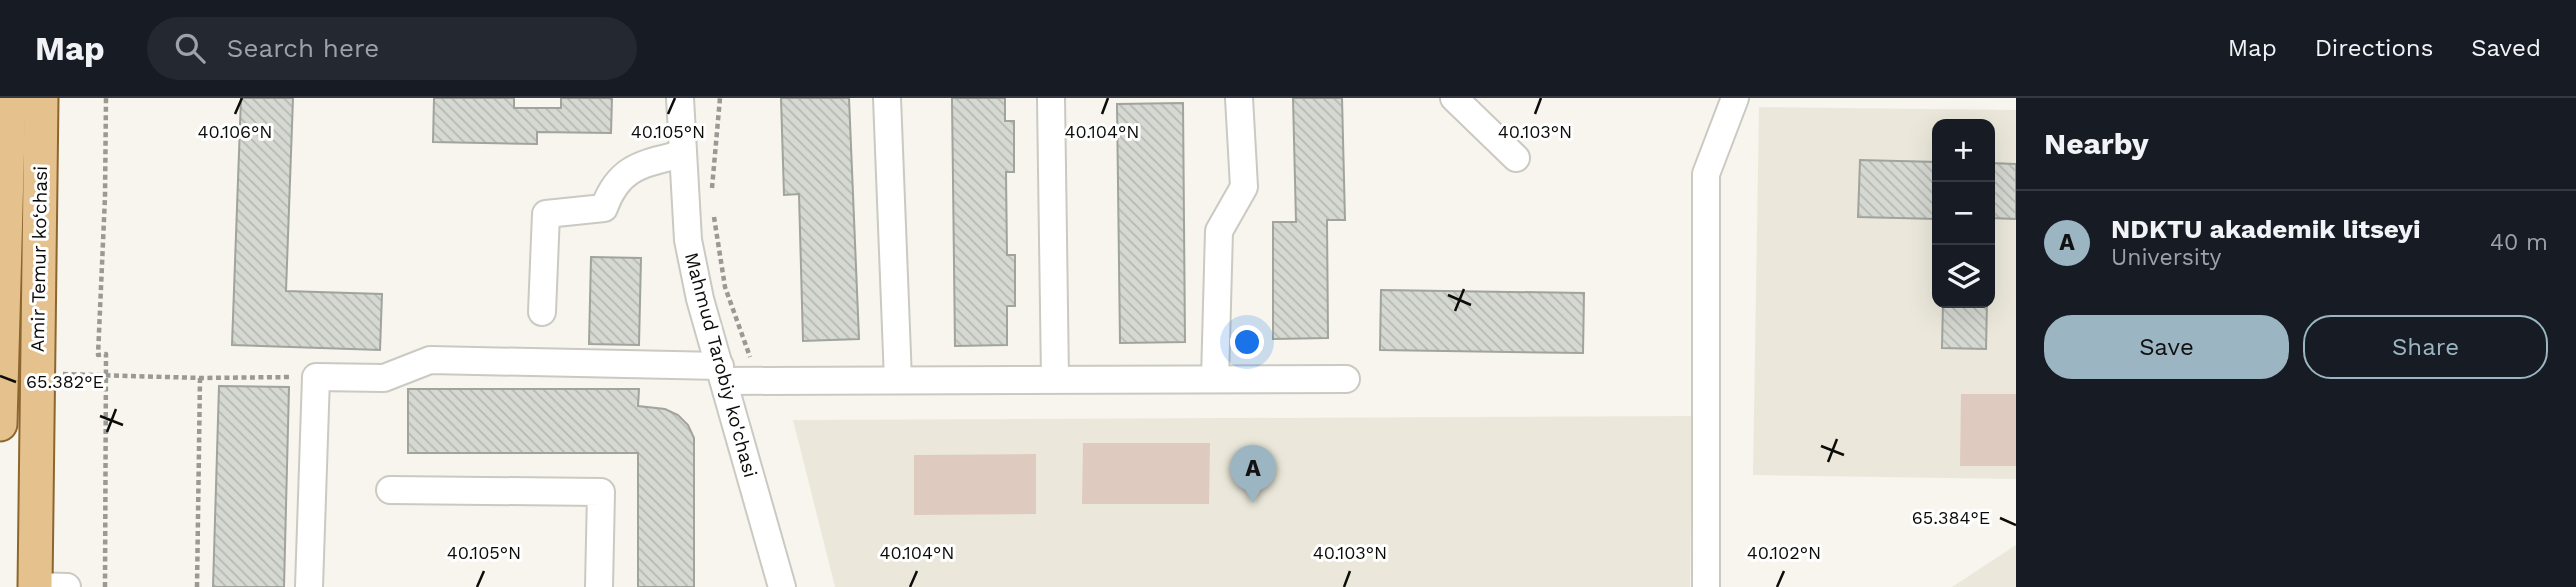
<!DOCTYPE html>
<html lang="en">
<head>
<meta charset="utf-8">
<style>
	body { margin:0; font-family:"Work Sans",sans-serif; background:#242831; color:#f1f3f6 }
	.controls { position:absolute; right:21px; top:21px; display:grid; overflow:hidden; border-radius:14px; box-shadow:0 7px 28px #0002 }
	.controls button { width:63px; height:63px; display:grid; place-items:center; padding:0; border:0; border-bottom:2px solid #363941; background:#171b24; color:#f1f3f6; font:35px sans-serif }
	.you { position:absolute; left:1248px; top:245px; width:24px; height:24px; margin:-18px; border:5px solid #fff; border-radius:50%; background:#1a73e8; box-shadow:0 0 0 10px #1a73e833 }
	.badge { display:grid; place-items:center; width:46px; height:46px; border-radius:50%; background:#9bb5c2; color:#111; font-size:23px; font-weight:700 }
	.pin { position:absolute; translate:-50% -58px; filter:drop-shadow(0 2px 4px #0008) }
	.pin::after { content:''; position:absolute; top:37px; width:24px; height:21px; background:inherit; clip-path:polygon(0 0,100% 0,50% 100%) }
	.list { margin:0; padding:0; list-style:none }
	h2 { display:flex; justify-content:space-between; align-items:center; height:91px; margin:0; padding:0 28px; font-size:30px }
	h2 small { font-size:23px; font-weight:400; color:#9ea1a6 }
	.list li { display:grid; grid-template-columns:46px 1fr auto; gap:21px; align-items:center; box-sizing:border-box; height:105px; padding:0 28px; border-top:2px solid #363941 }
	.list b { display:block; font-size:26px; white-space:nowrap }
	.list p { margin:0; font-size:23px; white-space:nowrap; color:#9ea1a6 }
	.list em { font-size:23px; font-style:normal; color:#9ea1a6 }
	.actions { display:flex; gap:14px; padding:21px 28px }
	.actions a { flex:1; padding:16px 0; border:2px solid #9bb5c2; border-radius:28px; text-align:center; font-size:24px; color:#9bb5c2 }
	.actions .main { background:#9bb5c2; color:#111 }
	.icon { flex:none; width:38px; height:38px; fill:none; stroke:currentColor; stroke-width:2; stroke-linecap:round; stroke-linejoin:round }
	.map { position:relative; flex:none; width:2016px; height:489px; overflow:hidden }
	header { display:flex; align-items:center; gap:42px; box-sizing:border-box; height:98px; padding:0 35px; background:#171b24; border-bottom:2px solid #363941 }
	header strong { font-size:33px }
	nav { display:flex; gap:38px; margin-inline-start:auto; font-size:24px }
	.search { width:490px; height:63px; background:#242831; display:flex; align-items:center; gap:18px; box-sizing:border-box; padding:0 24px; border-radius:38px; color:#9ea1a6; font-size:26px }
	main { display:flex }
	aside { flex:1; background:#171b24 }
	.map>svg:first-child { display:block }
</style>
</head>
<body>
<header>
<strong>Map</strong>
<div class="search"><svg class="icon" aria-label="search" viewBox="0 0 24 24"><circle cx="10" cy="10" r="6"/><path d="M15 15l6 6"/></svg>Search here</div>
<nav><a>Map</a><a>Directions</a><a>Saved</a></nav>
</header>
<main>
<div class="map">
<svg width="2016" height="489" viewBox="0 0 2016 489">
	<defs>
		<pattern id="building-back-hatch" width="6" height="6" patternUnits="userSpaceOnUse" patternTransform="scale(1.75)"><rect width="6" height="6" fill="#d6d9d2"/><path d="M-1 5l2 2M0 0l6 6M5-1l2 2" fill="none" stroke="#b6b9b3"/></pattern>
	</defs>
	<rect width="100%" height="100%" fill="#f7f5ee"/>
	<g fill="#ebe8db" fill-rule="evenodd">
		<path d="M 1759,9 L 2016,12 L 2016,381 L 1753,377 ZM 1937,26 L 1990,26 L 1990,205 L 1937,205 Z"/>
		<path d="M 1692,318 L 1690,489 L 835,489 L 793,322 Z"/>
		<path d="M 2016,447 L 2016,489 L 1952,489 Z"/>
	</g>
	<g fill="#dfcac0">
		<path d="M 1961,296 L 2016,296 L 2016,368 L 1960,368 Z"/>
		<path d="M 1083,345 L 1210,345 L 1209,406 L 1082,406 Z"/>
		<path d="M 1036,356 L 1036,416 L 914,417 L 914,357 Z"/>
	</g>
	<g fill="url(#building-back-hatch)" stroke="#a1a39d" stroke-width="2">
		<path d="M 241,0 L 293,0 L 286,193 L 382,196 L 380,252 L 232,247 Z"/>
		<path d="M 434,0 L 514,0 L 514,10 L 561,10 L 561,0 L 612,0 L 611,35 L 537,34 L 537,46 L 433,44 Z"/>
		<path d="M 781,0 L 849,0 L 859,241 L 803,243 L 799,96 L 784,97 Z"/>
		<path d="M 952,0 L 1005,0 L 1005,23 L 1014,23 L 1014,74 L 1006,74 L 1007,157 L 1015,157 L 1015,208 L 1007,208 L 1007,247 L 955,248 Z"/>
		<path d="M 1293,0 L 1342,0 L 1345,122 L 1327,122 L 1328,240 L 1273,241 L 1273,124 L 1296,124 Z"/>
		<path d="M 1183,5 L 1185,244 L 1120,245 L 1117,6 Z"/>
		<path d="M 1860,62 L 1937,64 L 1937,121 L 1858,119 Z"/>
		<path d="M 1990,65 L 2016,66 L 2016,121 L 1990,120 Z"/>
		<path d="M 591,159 L 641,160 L 639,247 L 589,246 Z"/>
		<path d="M 1381,192 L 1584,195 L 1583,255 L 1380,252 Z"/>
		<path d="M 1943,205 L 1987,205 L 1986,251 L 1942,250 Z"/>
		<path d="M 219,288 L 289,289 L 284,489 L 213,489 Z"/>
		<path d="M 408,291 L 639,291 L 638,308 L 665,311 L 678,317 L 688,327 L 694,340 L 694,489 L 638,489 L 638,355 L 408,355 Z"/>
	</g>
	<g fill="none" stroke-linecap="round" stroke-linejoin="round">
		<defs>
			<g id="minor">
				<path d="M 680,0 L 688,142 L 700,201 L 782,489"/>
				<path d="M 887,0 L 898,282"/>
				<path d="M 1051,0 L 1055,281"/>
				<path d="M 1454,0 L 1516,60"/>
				<path d="M 542,214 L 546,116 L 604,110 C 619,68 643,66 682,56"/>
				<path d="M 1215,281 L 1219,133 L 1244,89 L 1239,0"/>
				<path d="M 724,283 L 1346,281"/>
				<path d="M 390,392 L 601,394 L 599,489"/>
				<path d="M 35,488 L 67,489"/>
				<path d="M 309,489 L 316,279 L 384,280 L 430,262 L 720,268"/>
				<path d="M 1706,489 L 1706,76 L 1735,0"/>
			</g>
			<g id="major">
				<path d="M 0,326 L 9,0"/>
				<path d="M 35,489 L 41,0"/>
			</g>
		</defs>
		<use href="#minor" stroke="#cac9c2" stroke-width="30"/>
		<use href="#major" stroke="#8d662e" stroke-width="37"/>
		<g stroke="#9a9994" stroke-width="4.5" stroke-dasharray="5 3.5" stroke-linecap="butt">
			<path d="M 712,90 L 720,0"/>
			<path d="M 714,119 L 725,189 L 750,259"/>
			<path d="M 63,276 L 200,280 L 292,279"/>
			<path d="M 105,489 L 106,256 L 98,257 L 105,99 L 106,0"/>
			<path d="M 197,489 L 200,280"/>
		</g>
		<use href="#minor" stroke="#fff" stroke-width="26"/>
		<use href="#major" stroke="#e5c18e" stroke-width="33"/>
	</g>
	<path fill="none" stroke="#0c0c0a" stroke-width="2.5" d="M 235,16 L 242,0M 668,16 L 675,0M 1102,16 L 1108,0M 1535,16 L 1541,0M 1448,197 L 1471,207M 1455,213 L 1464,191M 0,278 L 16,284M 100,318 L 123,327M 107,334 L 116,311M 1821,348 L 1844,357M 1828,364 L 1837,341M 2000,420 L 2016,427M 477,489 L 484,473M 910,489 L 917,473M 1344,489 L 1350,473M 1777,489 L 1784,473"/>
	<g text-anchor="middle" dominant-baseline="central" stroke-width="6" stroke-linejoin="round" paint-order="stroke">
		<g font-size="19" fill="#0c0c0a" stroke="#fff">
			<text transform="translate(39 161) rotate(-89)">Amir Temur ko‘chasi</text>
			<text transform="translate(721 267) rotate(75)">Mahmud Tarobiy ko'chasi</text>
		</g>
	</g>
	<g font-size="18" text-anchor="middle" fill="#0c0c0a" stroke="#fff" stroke-width="6" stroke-linejoin="round" paint-order="stroke">
		<text x="235" y="40">40.106°N</text>
		<text x="668" y="40">40.105°N</text>
		<text x="1102" y="40">40.104°N</text>
		<text x="1535" y="40">40.103°N</text>
		<text x="65" y="290">65.382°E</text>
		<text x="1951" y="426">65.384°E</text>
		<text x="484" y="461">40.105°N</text>
		<text x="917" y="461">40.104°N</text>
		<text x="1350" y="461">40.103°N</text>
		<text x="1784" y="461">40.102°N</text>
	</g>
</svg>
<div class="controls">
<button>+</button>
<button>−</button>
<button><svg class="icon" aria-label="layers" viewBox="0 0 24 24"><path d="M12 4l9 5-9 5-9-5zM3 14l9 5 9-5"/></svg></button>
</div>
<div class="you"></div>
<div class="pin badge" style="left:1253px;top:405px">A</div>
</div>
<aside>
<h2>Nearby<small></small></h2>
<ul class="list">
<li><span class="badge">A</span><div><b>NDKTU akademik litseyi</b><p>University</p></div><em>40 m</em></li>
</ul>
<div class="actions"><a class="main">Save</a><a>Share</a></div>
</aside>
</main>
</body>
</html>
